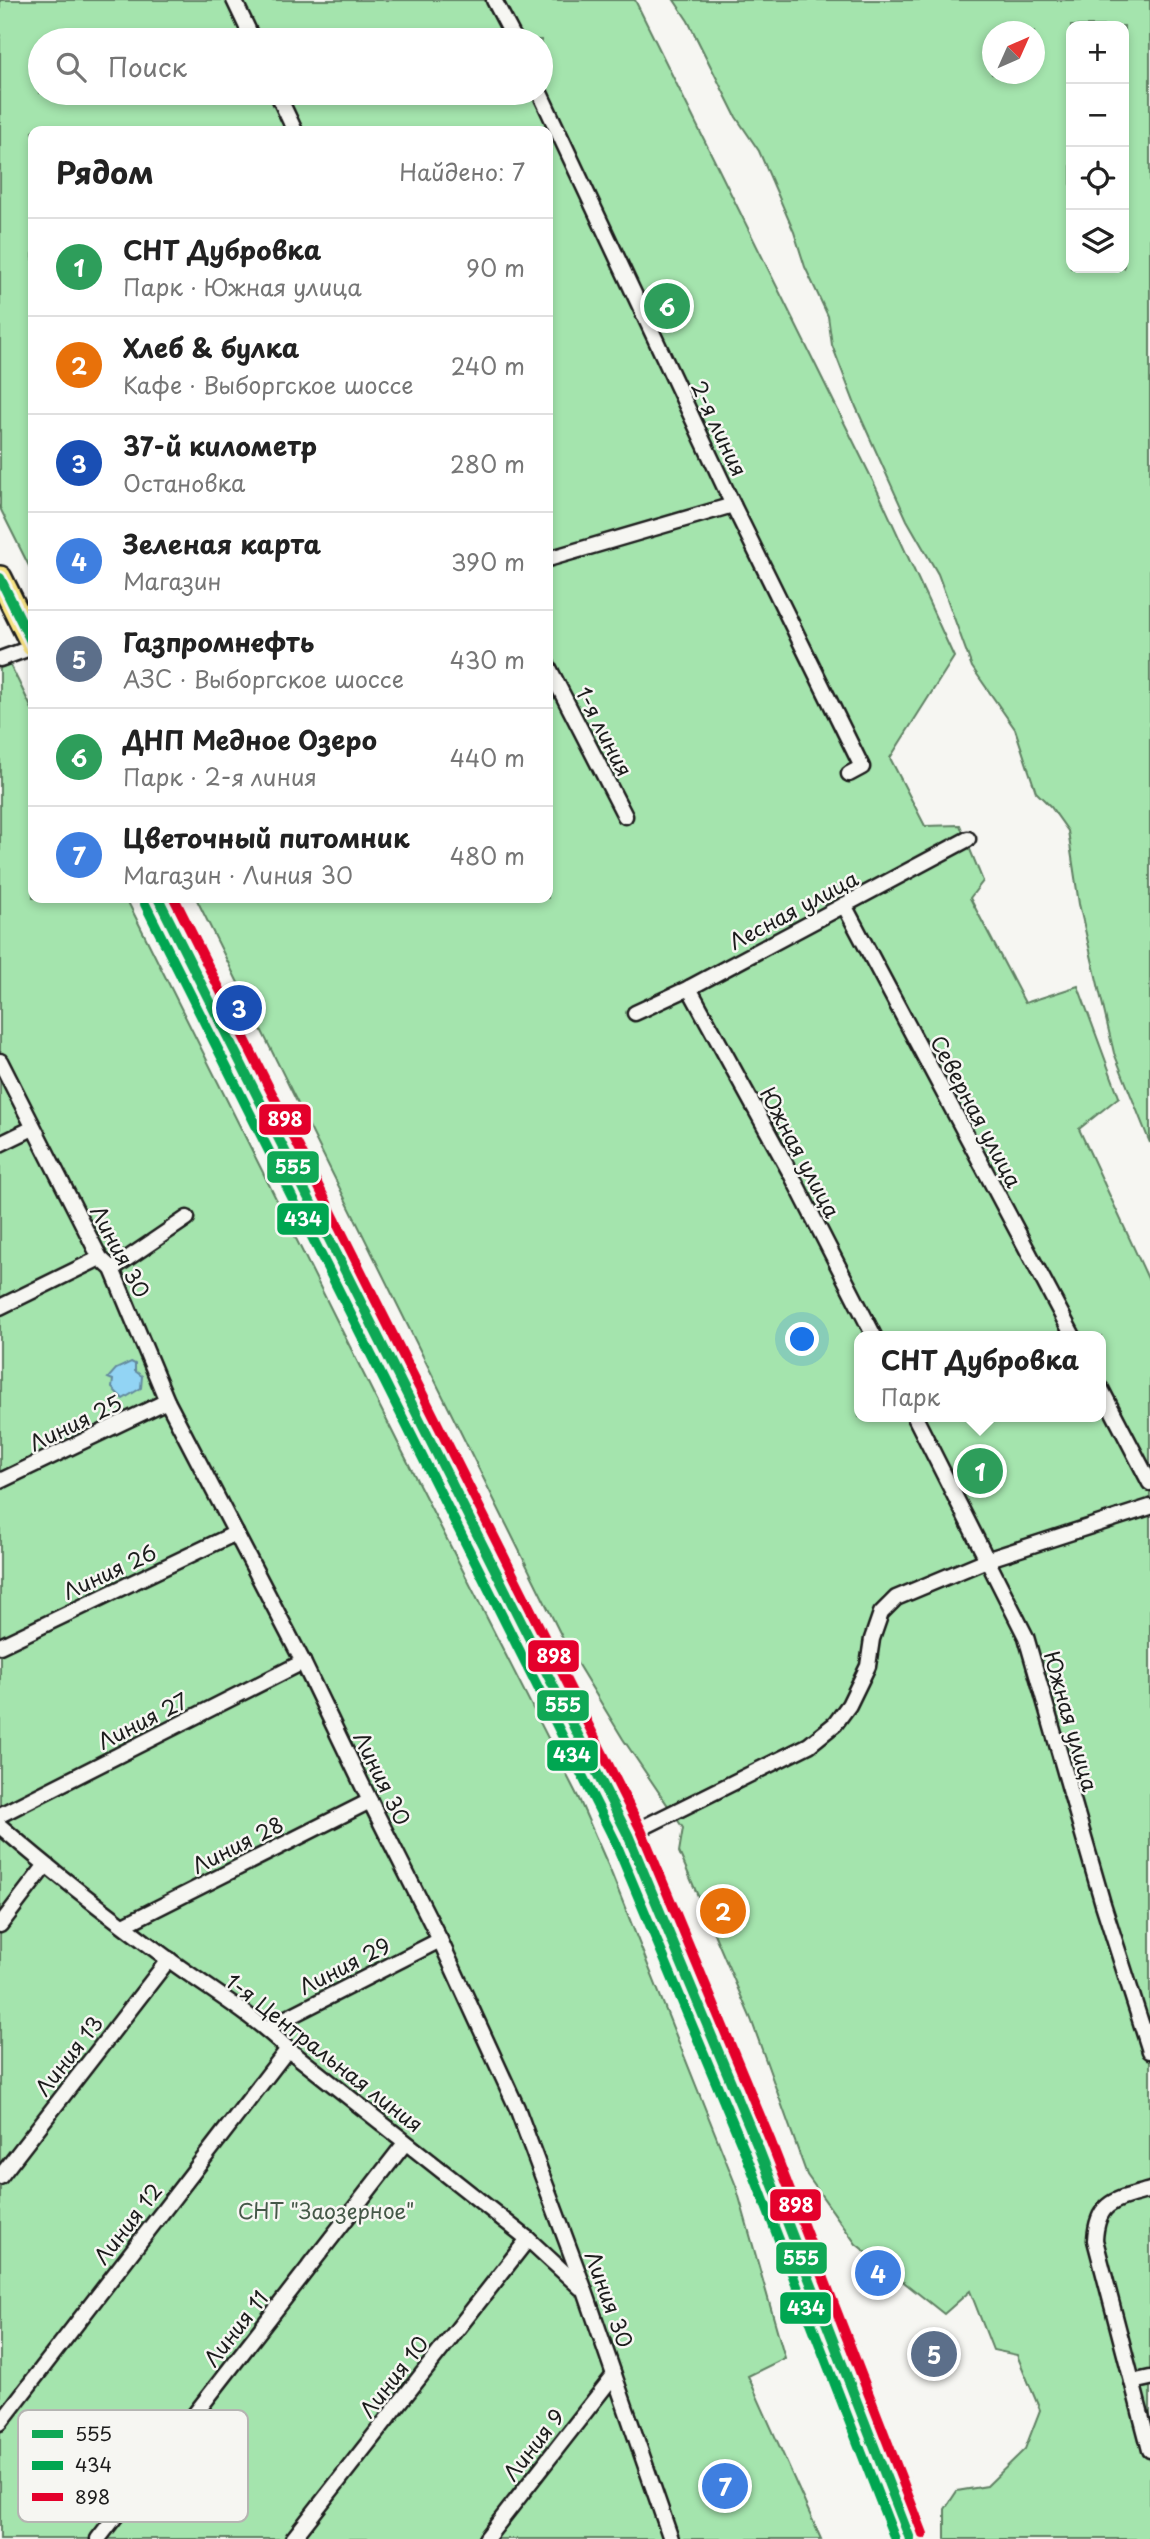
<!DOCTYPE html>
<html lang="ru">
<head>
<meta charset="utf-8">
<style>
	body { margin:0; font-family:"Playpen Sans",sans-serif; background:#f6f6f6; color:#222 }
	.controls { position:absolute; right:21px; top:21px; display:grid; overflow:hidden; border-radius:14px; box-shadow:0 4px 10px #0003 }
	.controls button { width:63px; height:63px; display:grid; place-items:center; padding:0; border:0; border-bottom:2px solid #e0e0e0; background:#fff; color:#222; font:35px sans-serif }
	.compass { position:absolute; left:982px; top:21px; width:63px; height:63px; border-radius:50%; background:#fff; box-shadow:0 4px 10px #0003; rotate:45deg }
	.you { position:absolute; left:803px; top:1340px; width:24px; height:24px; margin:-18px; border:5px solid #fff; border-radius:50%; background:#1a73e8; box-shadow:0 0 0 10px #1a73e833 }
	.badge { display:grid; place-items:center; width:46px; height:46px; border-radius:50%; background:#db2777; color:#fff; font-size:23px; font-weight:700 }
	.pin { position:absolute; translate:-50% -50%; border:4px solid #fff; box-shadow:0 2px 7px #0006 }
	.popup { position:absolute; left:854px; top:1331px; width:252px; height:91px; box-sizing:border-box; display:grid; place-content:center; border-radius:14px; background:#fff; filter:drop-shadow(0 2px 5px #0005); font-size:23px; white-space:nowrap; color:#767676 }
	.popup b { font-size:26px; color:#222 }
	.popup::after { content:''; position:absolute; left:50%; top:100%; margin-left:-14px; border:14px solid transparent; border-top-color:#fff }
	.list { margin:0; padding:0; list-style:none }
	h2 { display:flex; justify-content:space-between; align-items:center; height:91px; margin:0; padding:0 28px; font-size:30px }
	h2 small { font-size:23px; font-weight:400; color:#767676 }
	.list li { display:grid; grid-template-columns:46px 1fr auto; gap:21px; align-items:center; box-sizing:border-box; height:98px; padding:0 28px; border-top:2px solid #e0e0e0 }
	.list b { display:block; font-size:26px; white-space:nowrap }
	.list p { margin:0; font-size:23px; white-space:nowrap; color:#767676 }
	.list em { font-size:23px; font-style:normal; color:#767676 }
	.icon { flex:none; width:38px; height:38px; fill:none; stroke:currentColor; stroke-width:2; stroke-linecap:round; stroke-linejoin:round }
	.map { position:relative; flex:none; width:1150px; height:2539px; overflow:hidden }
	.search { position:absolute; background:#fff; box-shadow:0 4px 10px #0003; left:28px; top:28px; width:525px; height:77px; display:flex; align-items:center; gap:18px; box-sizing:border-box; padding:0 24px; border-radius:38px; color:#767676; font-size:26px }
	.panel { position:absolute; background:#fff; box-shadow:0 4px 10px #0003; left:28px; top:126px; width:525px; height:777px; border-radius:14px }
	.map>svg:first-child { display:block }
</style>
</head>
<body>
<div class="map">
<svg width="1150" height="2539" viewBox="0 0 1150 2539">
	<rect width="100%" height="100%" fill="#f6f6f2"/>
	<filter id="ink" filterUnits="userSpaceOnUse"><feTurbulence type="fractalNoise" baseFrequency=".0143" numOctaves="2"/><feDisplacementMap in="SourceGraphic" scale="14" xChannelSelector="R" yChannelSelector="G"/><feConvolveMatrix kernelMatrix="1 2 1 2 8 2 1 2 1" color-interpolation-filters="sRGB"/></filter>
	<g filter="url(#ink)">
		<g fill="#a4e4ad" stroke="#608064" stroke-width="2" fill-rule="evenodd">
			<path d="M 0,0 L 635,0 L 873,481 L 954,657 L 890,758 L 925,826 L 960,825 L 983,881 L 970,898 L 1025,1003 L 1078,986 L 1119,1097 L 1079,1129 L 1150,1283 L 1150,2539 L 945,2539 L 945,2509 L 957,2491 L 987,2486 L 1025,2449 L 1040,2410 L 1017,2355 L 993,2350 L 970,2291 L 944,2314 L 856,2244 L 807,2175 L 751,2019 L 679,1852 L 683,1828 L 623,1739 L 566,1645 L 196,898 L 548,898 L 548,131 L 33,131 L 33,574 L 0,508 ZM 40,40 L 541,40 L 541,93 L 40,93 ZM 859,1336 L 1101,1336 L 1101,1417 L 859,1417 Z"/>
			<path d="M 674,0 L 1150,0 L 1150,1143 L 1114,1053 L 1079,904 L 1068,831 L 1051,807 L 1036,792 L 1015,729 L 972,667 L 938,574 L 907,520 L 856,407 L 832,345 L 828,316 L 805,267 L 794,232 L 759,151 L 736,117 L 688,21 ZM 1071,26 L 1124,26 L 1124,268 L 1071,268 ZM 992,32 L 1034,32 L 1034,74 L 992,74 Z"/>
			<path d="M 6,656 L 33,711 L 33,898 L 126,898 L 398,1443 L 579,1799 L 608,1865 L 736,2186 L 785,2358 L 748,2376 L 821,2539 L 0,2539 L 0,659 Z"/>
		</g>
		<path fill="#92d4f4" stroke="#638a9e" stroke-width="2" d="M 131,1362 L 135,1364 L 135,1371 L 142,1376 L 141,1388 L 123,1399 L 112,1388 L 113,1380 L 108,1378 L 116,1369 Z"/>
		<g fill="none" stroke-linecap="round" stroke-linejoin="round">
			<defs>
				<g id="street">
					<path d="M 234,0 L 253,40"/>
					<path d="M 494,0 L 515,40"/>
					<path d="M 277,93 L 295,131"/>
					<path d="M 540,93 L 733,505 L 862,767 L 849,774"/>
					<path d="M 548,559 L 733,505"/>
					<path d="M 0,659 L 33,647"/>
					<path d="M 548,666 L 625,816"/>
					<path d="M 844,905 L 1073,1336"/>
					<path d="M 689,988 L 792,1176 L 874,1336"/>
					<path d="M 635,1013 L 689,988 L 968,839"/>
					<path d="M 0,1061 L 100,1258 L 112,1269 L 167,1401 L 303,1662 L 370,1801 L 440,1940 L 517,2108 L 585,2291 L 671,2539"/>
					<path d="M 0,1144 L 33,1128"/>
					<path d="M 112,1269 L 187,1218"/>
					<path d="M 0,1307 L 100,1258"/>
					<path d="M 1101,1389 L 1150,1483"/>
					<path d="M 915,1417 L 1026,1637 L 1103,1904 L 1150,2051"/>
					<path d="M 0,1481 L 167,1401"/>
					<path d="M 0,1646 L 236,1533"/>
					<path d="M 0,1815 L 303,1662"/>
					<path d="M 0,1826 C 54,1873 111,1917 168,1959 C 209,1989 252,2014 288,2049 L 528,2239 L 581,2288"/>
					<path d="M 628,1835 L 809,1745 L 835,1724 L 849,1705 L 868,1666 L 872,1639 L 881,1613 L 896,1598 L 989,1559 L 1150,1507"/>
					<path d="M 0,1925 L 45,1866"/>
					<path d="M 124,1925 L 370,1801"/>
					<path d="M 267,2028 L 440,1940"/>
					<path d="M 0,2177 L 169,1959"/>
					<path d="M 1150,2190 C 1116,2200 1097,2200 1095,2240 L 1150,2450"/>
					<path d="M 1132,2382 L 1150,2378"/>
					<path d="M 0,2423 L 288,2049"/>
					<path d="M 98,2539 L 405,2143"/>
					<path d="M 293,2539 L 528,2239"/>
					<path d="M 486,2539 L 614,2375"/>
				</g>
				<g id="primary">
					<path d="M 0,578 L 33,645"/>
					<path d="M 158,898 L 628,1835 L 758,2147 L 910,2539"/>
				</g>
			</defs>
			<use href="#street" stroke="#1c1c1c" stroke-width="19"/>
			<use href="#primary" stroke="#1c1c1c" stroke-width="28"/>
			<use href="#street" stroke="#f6f6f2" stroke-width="14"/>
			<use href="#primary" stroke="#f7e281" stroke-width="23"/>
			<defs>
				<g id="bus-1">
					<path d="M 0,578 L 33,645"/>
					<path d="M 158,898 L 628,1835 L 758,2147 L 910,2539"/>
				</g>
				<path id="bus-2" d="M 145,904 L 615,1841 L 745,2152 L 895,2539"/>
				<path id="bus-3" d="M 174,898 L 641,1830 L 771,2142 L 923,2534"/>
			</defs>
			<use href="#bus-1" stroke="#f6f6f2" stroke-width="16"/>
			<use href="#bus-2" stroke="#f6f6f2" stroke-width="16"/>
			<use href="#bus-3" stroke="#f6f6f2" stroke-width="16"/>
			<use href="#bus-1" stroke="#10a855" stroke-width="10"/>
			<use href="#bus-2" stroke="#00a651" stroke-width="10"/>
			<use href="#bus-3" stroke="#e4002b" stroke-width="10"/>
		</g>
	</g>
	<g text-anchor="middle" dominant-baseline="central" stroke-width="5" stroke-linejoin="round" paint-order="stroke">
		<g font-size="21" fill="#1c1c1c" stroke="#f6f6f2">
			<text transform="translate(720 428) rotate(65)">2-я линия</text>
			<text transform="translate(605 731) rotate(63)">1-я линия</text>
			<text transform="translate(793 909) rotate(-28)">Лесная улица</text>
			<text transform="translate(977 1111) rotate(62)">Северная улица</text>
			<text transform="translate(801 1152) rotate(62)">Южная улица</text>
			<text transform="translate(121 1251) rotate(62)">Линия 30</text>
			<text transform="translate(75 1422) rotate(-26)">Линия 25</text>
			<text transform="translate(109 1571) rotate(-25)">Линия 26</text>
			<text transform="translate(142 1720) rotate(-27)">Линия 27</text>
			<text transform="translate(1072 1721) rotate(74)">Южная улица</text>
			<text transform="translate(383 1778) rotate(64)">Линия 30</text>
			<text transform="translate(237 1844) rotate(-27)">Линия 28</text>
			<text transform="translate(344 1965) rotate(-27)">Линия 29</text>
			<text transform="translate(325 2052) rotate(38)">1-я Центральная линия</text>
			<text transform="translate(68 2055) rotate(-52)">Линия 13</text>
			<text transform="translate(127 2223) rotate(-52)">Линия 12</text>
			<text transform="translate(610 2299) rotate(70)">Линия 30</text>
			<text transform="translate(235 2328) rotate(-52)">Линия 11</text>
			<text transform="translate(393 2376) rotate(-52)">Линия 10</text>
			<text transform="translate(533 2444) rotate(-52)">Линия 9</text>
		</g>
		<g font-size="21" fill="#455848" stroke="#f6f6f2">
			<text x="326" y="2210">СНТ "Заозерное"</text>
		</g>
	</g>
	<rect x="18" y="2410" width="230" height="112" rx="10" fill="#f6f6f2" stroke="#b5b5b2" stroke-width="2"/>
	<rect x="32" y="2430" width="31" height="8" fill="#10a855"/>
	<rect x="32" y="2461" width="31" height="9" fill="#00a651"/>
	<rect x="32" y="2493" width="31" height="8" fill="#e4002b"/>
	<g font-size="19" fill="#1c1c1c">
		<text x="75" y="2441">555</text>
		<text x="75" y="2472">434</text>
		<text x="75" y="2504">898</text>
	</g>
	<g stroke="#f6f6f2" stroke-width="2.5">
		<rect x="258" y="1103" width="54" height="33" rx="7" fill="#e4002b"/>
		<rect x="266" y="1150" width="54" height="34" rx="7" fill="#10a855"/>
		<rect x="276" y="1202" width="54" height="34" rx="7" fill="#00a651"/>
		<rect x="527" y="1639" width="53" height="34" rx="7" fill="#e4002b"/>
		<rect x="536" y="1689" width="54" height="33" rx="7" fill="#10a855"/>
		<rect x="546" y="1739" width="53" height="33" rx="7" fill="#00a651"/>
		<rect x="769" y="2188" width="53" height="34" rx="7" fill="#e4002b"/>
		<rect x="775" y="2241" width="53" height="34" rx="7" fill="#10a855"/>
		<rect x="779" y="2291" width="53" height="34" rx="7" fill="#00a651"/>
	</g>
	<g font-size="19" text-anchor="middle" font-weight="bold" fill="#fff">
		<text x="285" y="1126">898</text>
		<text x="293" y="1174">555</text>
		<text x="303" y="1226">434</text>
		<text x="554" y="1663">898</text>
		<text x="563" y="1712">555</text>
		<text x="572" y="1762">434</text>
		<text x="796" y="2212">898</text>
		<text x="801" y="2265">555</text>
		<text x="806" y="2315">434</text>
	</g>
</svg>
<div class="controls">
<button>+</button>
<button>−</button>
<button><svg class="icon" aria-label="locate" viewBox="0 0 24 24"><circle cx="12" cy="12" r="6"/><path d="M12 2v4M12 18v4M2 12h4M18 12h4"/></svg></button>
<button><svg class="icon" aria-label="layers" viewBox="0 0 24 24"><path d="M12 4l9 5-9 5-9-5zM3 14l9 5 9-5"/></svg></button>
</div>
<svg class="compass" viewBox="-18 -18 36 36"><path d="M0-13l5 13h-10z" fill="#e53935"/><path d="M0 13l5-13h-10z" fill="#767676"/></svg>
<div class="you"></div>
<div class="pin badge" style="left:980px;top:1471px;background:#2e9e5b">1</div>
<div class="popup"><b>СНТ Дубровка</b>Парк</div>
<div class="pin badge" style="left:723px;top:1911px;background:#e8710a">2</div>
<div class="pin badge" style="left:239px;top:1008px;background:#1a4fb4">3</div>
<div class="pin badge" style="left:878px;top:2273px;background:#3f7fe0">4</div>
<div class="pin badge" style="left:934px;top:2354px;background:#5c6f8a">5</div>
<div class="pin badge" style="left:667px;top:306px;background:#2e9e5b">6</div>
<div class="pin badge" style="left:725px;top:2486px;background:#3f7fe0">7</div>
<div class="search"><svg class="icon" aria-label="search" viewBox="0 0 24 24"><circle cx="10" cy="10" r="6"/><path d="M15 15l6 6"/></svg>Поиск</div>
<section class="panel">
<h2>Рядом<small>Найдено: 7</small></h2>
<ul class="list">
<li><span class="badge" style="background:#2e9e5b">1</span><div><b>СНТ Дубровка</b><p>Парк · Южная улица</p></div><em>90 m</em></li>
<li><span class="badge" style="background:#e8710a">2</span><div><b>Хлеб &amp; булка</b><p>Кафе · Выборгское шоссе</p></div><em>240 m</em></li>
<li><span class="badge" style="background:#1a4fb4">3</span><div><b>37-й километр</b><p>Остановка</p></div><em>280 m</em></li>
<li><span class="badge" style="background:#3f7fe0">4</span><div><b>Зеленая карта</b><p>Магазин</p></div><em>390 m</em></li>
<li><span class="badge" style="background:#5c6f8a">5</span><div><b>Газпромнефть</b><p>АЗС · Выборгское шоссе</p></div><em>430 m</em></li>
<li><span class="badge" style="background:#2e9e5b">6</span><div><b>ДНП Медное Озеро</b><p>Парк · 2-я линия</p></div><em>440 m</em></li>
<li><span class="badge" style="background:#3f7fe0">7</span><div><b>Цветочный питомник</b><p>Магазин · Линия 30</p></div><em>480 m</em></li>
</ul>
</section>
</div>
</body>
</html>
